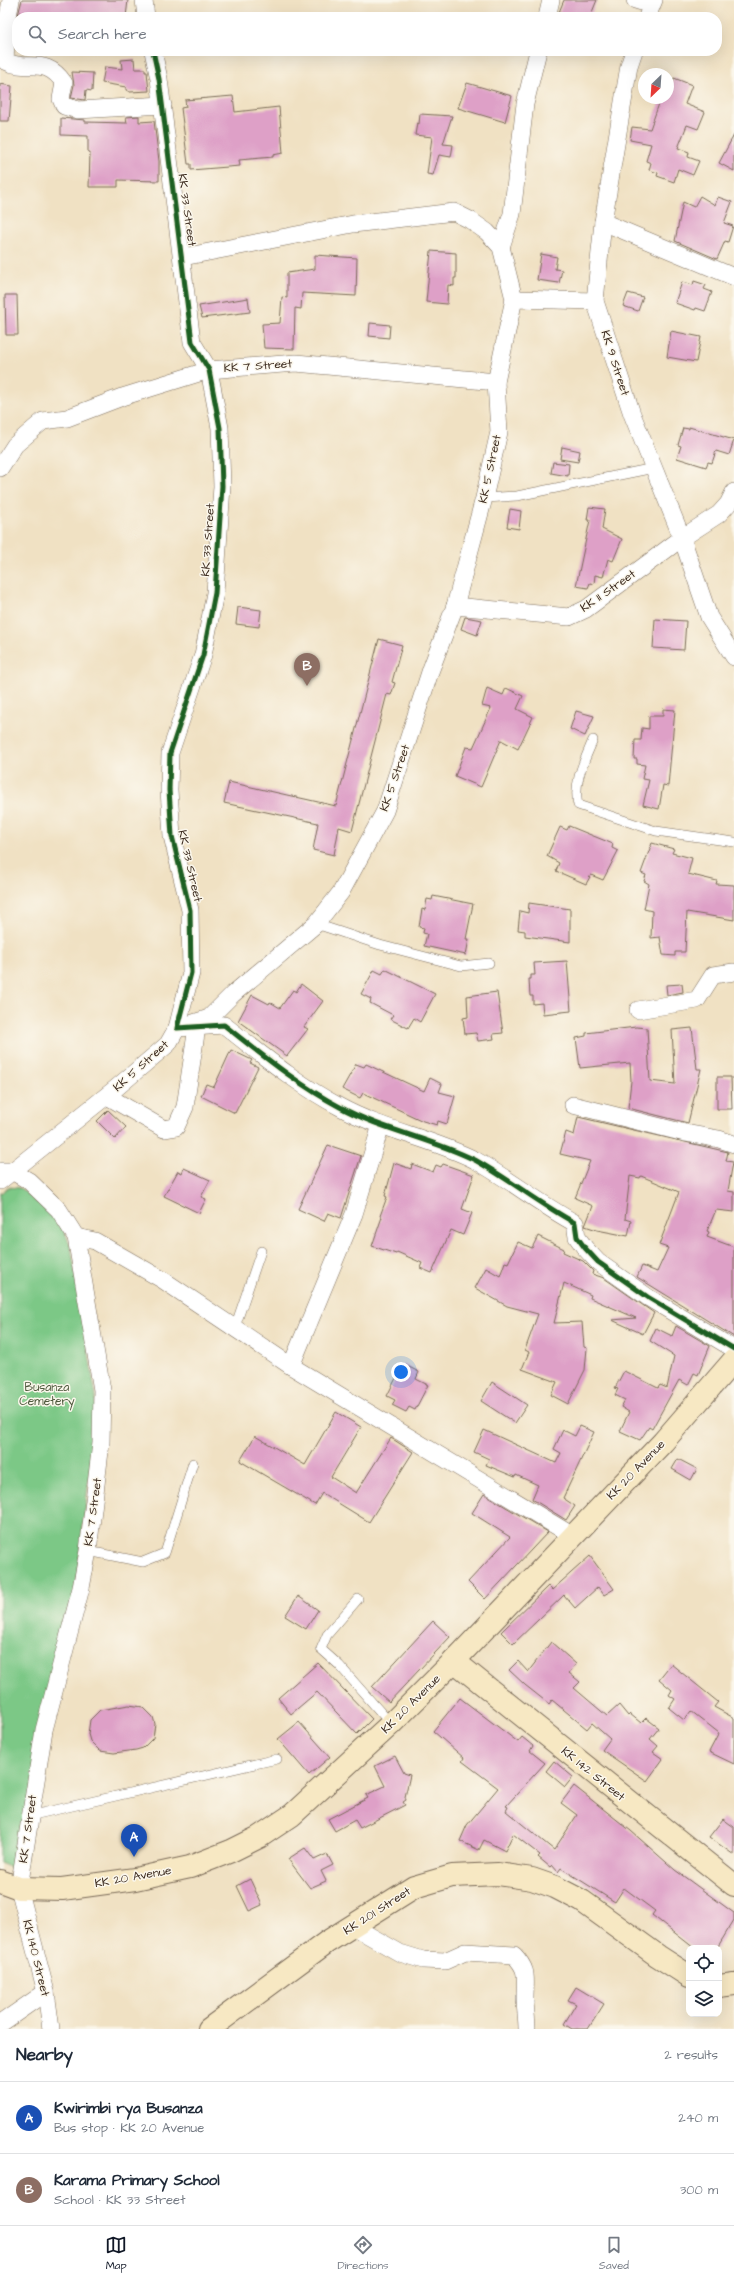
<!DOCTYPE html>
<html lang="en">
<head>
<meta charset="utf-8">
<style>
	body { margin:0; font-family:"Architects Daughter",sans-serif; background:#f6f6f7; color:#1f2937 }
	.controls { position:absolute; right:12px; bottom:12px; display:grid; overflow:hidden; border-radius:8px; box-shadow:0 4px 16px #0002 }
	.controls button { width:36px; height:36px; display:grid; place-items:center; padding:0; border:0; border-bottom:1px solid #e0e1e3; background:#fff; color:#1f2937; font:20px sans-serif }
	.compass { position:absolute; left:638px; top:68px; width:36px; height:36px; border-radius:50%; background:#fff; box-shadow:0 4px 16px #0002; rotate:205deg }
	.you { position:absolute; left:401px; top:1372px; width:14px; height:14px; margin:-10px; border:3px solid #fff; border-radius:50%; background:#1a73e8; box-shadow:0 0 0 6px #1a73e833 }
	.badge { display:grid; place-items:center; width:26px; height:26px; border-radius:50%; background:#111827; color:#fff; font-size:13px; font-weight:700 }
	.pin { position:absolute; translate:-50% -33px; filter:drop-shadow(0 1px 2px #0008) }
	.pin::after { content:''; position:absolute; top:21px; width:14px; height:12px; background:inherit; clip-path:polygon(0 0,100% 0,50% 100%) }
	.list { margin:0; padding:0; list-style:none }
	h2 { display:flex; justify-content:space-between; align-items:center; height:52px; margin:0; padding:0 16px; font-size:17px }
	h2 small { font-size:13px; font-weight:400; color:#747a83 }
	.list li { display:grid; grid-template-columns:26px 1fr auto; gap:12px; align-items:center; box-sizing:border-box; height:72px; padding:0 16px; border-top:1px solid #e0e1e3 }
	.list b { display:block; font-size:15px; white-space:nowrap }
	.list p { margin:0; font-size:13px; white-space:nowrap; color:#747a83 }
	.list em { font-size:13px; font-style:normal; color:#747a83 }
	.icon { flex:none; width:22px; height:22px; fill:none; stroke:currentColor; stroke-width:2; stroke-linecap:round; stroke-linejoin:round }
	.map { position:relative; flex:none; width:734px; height:2029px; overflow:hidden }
	.search { position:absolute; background:#fff; box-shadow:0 4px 16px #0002; left:12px; right:12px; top:12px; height:44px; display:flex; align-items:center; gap:10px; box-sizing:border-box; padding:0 14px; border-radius:16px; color:#747a83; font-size:15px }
	.sheet { height:196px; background:#fff }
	nav { display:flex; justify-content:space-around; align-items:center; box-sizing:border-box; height:56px; border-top:1px solid #e0e1e3; background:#fff; font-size:11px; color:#747a83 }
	nav a { display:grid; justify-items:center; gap:2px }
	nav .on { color:#111827 }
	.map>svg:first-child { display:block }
</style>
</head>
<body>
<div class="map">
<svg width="734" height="2029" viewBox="0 0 734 2029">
	<rect width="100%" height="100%" fill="#fbf7ec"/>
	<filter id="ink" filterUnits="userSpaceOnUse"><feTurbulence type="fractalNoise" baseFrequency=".025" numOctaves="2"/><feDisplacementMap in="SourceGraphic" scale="8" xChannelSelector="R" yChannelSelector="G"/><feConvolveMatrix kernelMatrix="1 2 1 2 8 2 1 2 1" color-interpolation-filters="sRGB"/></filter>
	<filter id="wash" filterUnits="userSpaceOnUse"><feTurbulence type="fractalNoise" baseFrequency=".012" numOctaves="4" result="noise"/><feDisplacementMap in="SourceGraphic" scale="16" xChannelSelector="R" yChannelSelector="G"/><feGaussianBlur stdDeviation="0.9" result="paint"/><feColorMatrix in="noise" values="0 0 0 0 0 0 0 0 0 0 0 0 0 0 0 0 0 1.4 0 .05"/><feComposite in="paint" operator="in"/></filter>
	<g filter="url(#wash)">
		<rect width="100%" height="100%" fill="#f0e1c3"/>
		<path fill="#7bc886" stroke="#5b7952" d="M 8,1187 L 20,1188 L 60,1221 L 71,1247 L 96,1397 L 91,1461 L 71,1627 L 22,1872 L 0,1863 L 0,1194 Z"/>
		<g id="blocks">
			<g fill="#dea0c7">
				<path d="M 22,0 L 128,0 L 126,17 L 18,15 Z"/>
				<path d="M 564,0 L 597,0 L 590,17 L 557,17 Z"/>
				<path d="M 134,59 L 135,69 L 145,69 L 145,72 L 147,72 L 149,91 L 130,92 L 126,90 L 126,87 L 102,83 L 105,67 L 122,69 L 121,60 Z"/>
				<path d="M 72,72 L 93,73 L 92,91 L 86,90 L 85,100 L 71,98 L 74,85 Z"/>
				<path d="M 674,78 L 692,85 L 685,104 L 705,112 L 698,129 L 687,125 L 678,148 L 689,152 L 688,157 L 699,161 L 693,175 L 678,169 L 674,182 L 657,176 L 658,173 L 649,170 L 651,163 L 646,161 L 651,144 L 630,140 L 632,127 L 650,129 L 661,98 L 668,98 L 668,90 Z"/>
				<path d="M 467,83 L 512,96 L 505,122 L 458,108 Z"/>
				<path d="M 0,84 L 12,86 L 9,121 L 0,121 Z"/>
				<path d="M 233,96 L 235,112 L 279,107 L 283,153 L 273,155 L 273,157 L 239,160 L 240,166 L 191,170 L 191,164 L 188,164 L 181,108 L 186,107 L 185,100 Z"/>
				<path d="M 420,114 L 452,116 L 443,144 L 453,145 L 451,157 L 439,155 L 433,175 L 427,174 L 432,137 L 415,135 L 417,123 L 419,124 Z"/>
				<path d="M 139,116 L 139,122 L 154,121 L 159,161 L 159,181 L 118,180 L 118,187 L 89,187 L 90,152 L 88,152 L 88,136 L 61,135 L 61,118 L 85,120 L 85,122 L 127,123 L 126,117 Z"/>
				<path d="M 734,135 L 734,171 L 719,163 Z"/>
				<path d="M 700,196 L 715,205 L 718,197 L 732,202 L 724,223 L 733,226 L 728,242 L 725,241 L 717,259 L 675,241 L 683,202 L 694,207 Z"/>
				<path d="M 431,251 L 456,253 L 456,278 L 454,278 L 454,286 L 448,285 L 447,304 L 426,302 Z"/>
				<path d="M 541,254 L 557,257 L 555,269 L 562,270 L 559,283 L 537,280 Z"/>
				<path d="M 315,255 L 357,258 L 356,296 L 302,293 L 301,309 L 295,308 L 294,349 L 264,348 L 262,324 L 280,323 L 282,297 L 287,298 L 287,273 L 315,269 Z"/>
				<path d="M 694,281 L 706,285 L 704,289 L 712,292 L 705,311 L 696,308 L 695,310 L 675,303 L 682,282 L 693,285 Z"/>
				<path d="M 628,293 L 643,297 L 638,311 L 623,306 Z"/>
				<path d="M 5,295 L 17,295 L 18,335 L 6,335 Z"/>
				<path d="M 248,298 L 250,312 L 202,318 L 199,306 Z"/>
				<path d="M 370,323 L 390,325 L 389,338 L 369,336 Z"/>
				<path d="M 671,331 L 701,337 L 696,362 L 667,357 Z"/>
				<path d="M 689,427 L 734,440 L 729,455 L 716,451 L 712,463 L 708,462 L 706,467 L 677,458 L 681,446 L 678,445 L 683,428 L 689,429 Z"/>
				<path d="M 562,447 L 580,451 L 578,462 L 560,459 Z"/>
				<path d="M 553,462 L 569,464 L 568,476 L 551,473 Z"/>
				<path d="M 589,507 L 605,509 L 602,529 L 622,539 L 613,561 L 608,559 L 603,577 L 595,575 L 594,584 L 590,583 L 588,588 L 576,586 L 590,520 L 587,520 Z"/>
				<path d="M 510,509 L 521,511 L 519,529 L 507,527 Z"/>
				<path d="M 238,607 L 261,610 L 259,627 L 236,624 Z"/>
				<path d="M 465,617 L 482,620 L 477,635 L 461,629 Z"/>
				<path d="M 655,619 L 686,621 L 684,650 L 653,648 Z"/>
				<path d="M 379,639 L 402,645 L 392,682 L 395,683 L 391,695 L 387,694 L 352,831 L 339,827 L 334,855 L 313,850 L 318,823 L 224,803 L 229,782 L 336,806 Z"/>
				<path d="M 487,688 L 503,695 L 506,688 L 523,696 L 517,709 L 533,717 L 518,749 L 501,740 L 481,787 L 455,776 L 466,747 L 473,748 L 491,708 L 482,706 Z"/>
				<path d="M 663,709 L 675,710 L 668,786 L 663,785 L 659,809 L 643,805 L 649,780 L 642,779 L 645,765 L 637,764 L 637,759 L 634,759 L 635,740 L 641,740 L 642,728 L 649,729 L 649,716 L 663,716 Z"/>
				<path d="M 576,711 L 594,716 L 585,736 L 570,729 Z"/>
				<path d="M 569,826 L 613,844 L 612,848 L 618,851 L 603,880 L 591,875 L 586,884 L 556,871 L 559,863 L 547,856 L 560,827 L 567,830 Z"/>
				<path d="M 652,843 L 674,849 L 672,853 L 692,858 L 688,874 L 717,881 L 716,884 L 734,885 L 734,920 L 687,912 L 685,952 L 675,952 L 675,956 L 663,955 L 660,937 L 651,938 L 652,911 L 644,909 L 649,884 L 644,881 L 646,875 L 641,873 Z"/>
				<path d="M 433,896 L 473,904 L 466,939 L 469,939 L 466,955 L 424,946 L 427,934 L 423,933 L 424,928 L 419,927 L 422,909 L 425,910 L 427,899 L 432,900 Z"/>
				<path d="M 529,903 L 570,909 L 570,942 L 525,936 L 525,931 L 518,930 L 520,911 L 528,913 Z"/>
				<path d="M 567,961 L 571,1011 L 543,1014 L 542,1003 L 533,1004 L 533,996 L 530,996 L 529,979 L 531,979 L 531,975 L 535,975 L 534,963 Z"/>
				<path d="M 385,969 L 435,994 L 420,1022 L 414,1018 L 408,1028 L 390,1019 L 393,1015 L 370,1003 L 371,999 L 361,994 L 374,970 L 382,974 Z"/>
				<path d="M 301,984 L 323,1001 L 304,1027 L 308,1029 L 287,1056 L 238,1021 L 252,995 L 269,1004 L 270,1002 L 280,1008 L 293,990 L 296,992 Z"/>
				<path d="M 682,984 L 683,992 L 667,995 L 666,985 Z"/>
				<path d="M 497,992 L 503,1033 L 493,1034 L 494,1039 L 478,1041 L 476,1033 L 465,1034 L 463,1018 L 468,1017 L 467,996 Z"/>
				<path d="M 636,1027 L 647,1028 L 650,1081 L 675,1084 L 672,1030 L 692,1028 L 697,1069 L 701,1069 L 688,1123 L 628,1108 L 631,1081 L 630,1063 L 580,1068 L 576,1038 L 586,1036 L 586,1033 Z"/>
				<path d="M 231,1050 L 252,1060 L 250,1063 L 258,1067 L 235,1113 L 201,1096 L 206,1084 L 214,1087 Z"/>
				<path d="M 356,1064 L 364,1067 L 366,1064 L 424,1091 L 430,1078 L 442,1084 L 439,1092 L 455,1096 L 447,1124 L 438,1121 L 437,1125 L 423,1121 L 363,1093 L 360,1098 L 342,1089 Z"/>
				<path d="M 717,1077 L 731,1077 L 732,1109 L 717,1109 Z"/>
				<path d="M 108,1110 L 126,1127 L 115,1139 L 97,1121 Z"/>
				<path d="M 578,1117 L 728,1152 L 726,1161 L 733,1162 L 728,1191 L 734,1192 L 734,1212 L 716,1210 L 707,1231 L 709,1232 L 707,1237 L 734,1247 L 734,1337 L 637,1277 L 642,1266 L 657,1272 L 668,1248 L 659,1245 L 679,1192 L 641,1176 L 640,1178 L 630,1176 L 625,1219 L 631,1221 L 628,1236 L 597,1230 L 585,1226 L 593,1206 L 575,1198 L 590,1161 L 560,1154 L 566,1132 L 574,1135 Z"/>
				<path d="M 328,1145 L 361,1156 L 341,1218 L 328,1213 L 324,1221 L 298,1209 Z"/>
				<path d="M 394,1163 L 411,1169 L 412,1164 L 433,1172 L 436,1165 L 441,1167 L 443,1164 L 474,1175 L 462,1209 L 472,1213 L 463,1235 L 451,1230 L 432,1273 L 420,1268 L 422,1263 L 397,1252 L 396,1254 L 372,1246 L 382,1217 L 380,1216 L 387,1197 L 385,1196 Z"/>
				<path d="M 184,1168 L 210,1180 L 201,1197 L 206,1199 L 199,1213 L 164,1196 L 178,1171 L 182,1173 Z"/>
				<path d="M 538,1236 L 564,1249 L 563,1252 L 583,1261 L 593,1271 L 592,1274 L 604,1278 L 654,1313 L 643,1334 L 612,1320 L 636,1318 L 590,1298 L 591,1295 L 564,1283 L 554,1323 L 582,1322 L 584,1347 L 587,1348 L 585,1370 L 568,1404 L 551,1395 L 557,1382 L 522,1369 L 529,1352 L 525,1350 L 538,1314 L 507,1306 L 475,1288 L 486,1268 L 500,1276 L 505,1262 L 508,1263 L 518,1242 L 532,1248 Z"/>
				<path d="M 676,1326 L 710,1346 L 698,1375 L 694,1373 L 688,1385 L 679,1380 L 652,1429 L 649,1427 L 640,1440 L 620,1431 L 629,1412 L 621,1407 L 625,1400 L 615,1395 L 618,1389 L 615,1388 L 624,1371 L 658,1388 L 660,1385 L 667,1388 L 674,1356 L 650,1341 L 656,1328 L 672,1336 Z"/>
				<path d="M 403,1364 L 419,1372 L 416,1379 L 428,1385 L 415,1410 L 409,1407 L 406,1412 L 392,1405 L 395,1400 L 387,1396 Z"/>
				<path d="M 492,1382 L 527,1405 L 515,1423 L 481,1401 Z"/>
				<path d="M 336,1412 L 361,1427 L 331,1477 L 356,1493 L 391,1438 L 413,1452 L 369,1522 L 322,1493 L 315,1505 L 240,1461 L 255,1436 L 305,1465 Z"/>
				<path d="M 580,1426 L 594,1432 L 563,1498 L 575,1506 L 566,1520 L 532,1499 L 538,1485 L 516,1475 L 515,1477 L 486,1465 L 489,1459 L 474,1452 L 484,1430 L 556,1463 L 561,1453 L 554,1449 L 563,1430 L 575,1436 Z"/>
				<path d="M 678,1459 L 697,1469 L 691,1480 L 672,1469 Z"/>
				<path d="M 484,1494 L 548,1532 L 485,1599 L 468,1582 L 510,1537 L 472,1513 Z"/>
				<path d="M 590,1556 L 614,1589 L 604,1595 L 598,1587 L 575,1608 L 564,1595 L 513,1644 L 501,1632 L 548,1586 L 552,1590 Z"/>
				<path d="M 298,1596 L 318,1610 L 306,1629 L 285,1616 Z"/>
				<path d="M 433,1621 L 450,1637 L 389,1702 L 372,1687 Z"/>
				<path d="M 551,1642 L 576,1664 L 569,1673 L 580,1682 L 574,1688 L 607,1716 L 619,1705 L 628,1716 L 630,1714 L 641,1723 L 646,1718 L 659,1728 L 650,1739 L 658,1746 L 653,1752 L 663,1759 L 647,1781 L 602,1750 L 610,1739 L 592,1723 L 587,1729 L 552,1700 L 549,1704 L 525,1685 L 509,1670 L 518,1661 L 528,1672 Z"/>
				<path d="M 318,1663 L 372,1719 L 357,1734 L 317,1692 L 291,1714 L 278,1698 Z"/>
				<path d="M 671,1664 L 718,1702 L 714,1707 L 734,1718 L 734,1764 L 709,1752 L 719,1733 L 691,1711 L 684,1720 L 669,1708 L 675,1699 L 669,1695 L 672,1690 L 659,1679 Z"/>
				<path d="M 460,1698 L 518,1742 L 522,1737 L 533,1746 L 530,1751 L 545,1763 L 506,1806 L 508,1807 L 506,1811 L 554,1850 L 577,1815 L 561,1803 L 574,1786 L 631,1831 L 675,1870 L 734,1913 L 734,1920 L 717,1948 L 694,1948 L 652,1915 L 655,1911 L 624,1888 L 615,1902 L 561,1868 L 558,1872 L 552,1865 L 550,1867 L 538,1857 L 540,1855 L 513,1834 L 505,1851 L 484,1840 L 479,1850 L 460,1841 L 467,1825 L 498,1788 L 462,1761 L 464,1758 L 433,1731 Z"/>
				<path d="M 129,1705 L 143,1707 L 153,1717 L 155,1724 L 153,1738 L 143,1748 L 136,1750 L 114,1753 L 100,1751 L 90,1741 L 88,1734 L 90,1720 L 100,1710 Z"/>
				<path d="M 299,1722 L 330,1757 L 309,1775 L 278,1739 Z"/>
				<path d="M 395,1756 L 404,1773 L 410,1775 L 405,1797 L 406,1800 L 403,1802 L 405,1805 L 360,1828 L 355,1820 L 335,1831 L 328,1819 L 368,1798 L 366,1795 L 385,1786 L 375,1766 Z"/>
				<path d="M 554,1761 L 573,1777 L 565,1787 L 546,1771 Z"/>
				<path d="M 723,1819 L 734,1827 L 734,1855 L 709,1837 Z"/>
				<path d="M 305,1848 L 314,1860 L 327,1854 L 333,1865 L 321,1871 L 326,1881 L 310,1888 L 288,1859 Z"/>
				<path d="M 250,1879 L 262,1905 L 249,1911 L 237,1886 Z"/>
				<path d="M 576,1987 L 604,2004 L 588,2029 L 572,2029 L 564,2024 L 576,2004 L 568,2000 Z"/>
			</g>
		</g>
	</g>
	<g filter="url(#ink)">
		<use href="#blocks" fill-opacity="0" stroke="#7a6a58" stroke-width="1"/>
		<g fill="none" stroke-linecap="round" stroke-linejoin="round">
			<defs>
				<g id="lane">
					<path d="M 484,498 L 517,496 L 654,468"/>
					<path d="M 593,740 C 584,762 573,782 578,805 L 656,831 L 734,842"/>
					<path d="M 316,924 L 380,945 L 461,966 L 489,963"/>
					<path d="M 234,1330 L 261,1251"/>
					<path d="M 88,1551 L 143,1562 L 165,1553 L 193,1463"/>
					<path d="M 358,1599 L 327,1635 L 321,1649 L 339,1665 L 391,1724"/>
					<path d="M 29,1816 L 277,1759"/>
				</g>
				<g id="street">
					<path d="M 11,0 L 7,22 L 5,61 C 29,73 45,55 64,83 L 61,99 L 64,106 L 78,110 L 163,105"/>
					<path d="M 144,0 L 146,17"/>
					<path d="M 635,0 L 651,5"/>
					<path d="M 547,17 L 551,0"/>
					<path d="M 647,17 L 654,0"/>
					<path d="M 153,51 L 159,79 L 192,342 L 209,370 L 220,428 L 222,486 L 215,593 L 203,655 L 170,753 L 169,790 L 172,836 L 190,910 L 191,973 L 177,1028 L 224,1025 C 261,1054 298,1085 340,1107 C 382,1130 431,1138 475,1160 C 509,1179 540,1204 575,1223 L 577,1237 L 585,1248 L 598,1262 L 649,1298 L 734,1349"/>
					<path d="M 634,51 L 629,66 L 603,222 L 595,301 L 632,414 L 682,538 L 709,617 L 734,657"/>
					<path d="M 603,222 L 734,277"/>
					<path d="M 501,247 L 512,214 L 525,104 L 538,51"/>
					<path d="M 183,257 L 353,224 L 454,212 L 470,220 L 487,232 L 501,247 L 514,299"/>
					<path d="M 0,468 L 15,445 L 43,421 L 67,418 L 122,397 L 209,370 L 296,363 L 496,382"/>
					<path d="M 455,606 L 569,617 L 586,609 L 682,538 L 719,514 L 728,504 L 734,492"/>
					<path d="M 638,1010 L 697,1000 L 713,975 L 734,972"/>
					<path d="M 107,1096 L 164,1129 L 176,1127 L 185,1107 L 197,1027"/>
					<path d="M 573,1105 L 685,1133 L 719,1139 L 734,1144"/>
					<path d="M 2,1171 L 12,1171 L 29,1181 L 59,1210 L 76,1237 L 102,1390 L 101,1443 L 88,1551 L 81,1588 L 44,1730 L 19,1888 L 46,1992 L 51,2029"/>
					<path d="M 0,1181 L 115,1089 L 168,1044 L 177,1028 L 209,1018 L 233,994 L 316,924 L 341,892 L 385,811 L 431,669 L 455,606 L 484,498 L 499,432 L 496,382 L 514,299 L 595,301"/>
					<path d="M 76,1237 L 95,1241 L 163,1280 L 291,1366 L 573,1536"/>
					<path d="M 291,1366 L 354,1214 L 381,1125"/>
					<path d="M 354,1927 L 400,1953 L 423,1960 L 445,1961 L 465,1952 L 514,1955 C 529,1971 525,1977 525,1998 C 525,2008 527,2019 527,2029"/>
					<path d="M 0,2024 L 46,1992"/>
				</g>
				<g id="secondary">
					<path d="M 454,1661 L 734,1885"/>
					<path d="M 0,1881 L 19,1888 L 62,1889 L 135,1879 L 190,1867 L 231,1851 L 259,1837 L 292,1815 L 391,1724 L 454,1661 L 663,1442 L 734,1360"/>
					<path d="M 719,1986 L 734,1984"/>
					<path d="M 209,2029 L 327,1942 L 414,1887 L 452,1876 L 498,1874 L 532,1879 L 555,1887 L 582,1901 L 658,1956 L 689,1976"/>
				</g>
			</defs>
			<use href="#lane" stroke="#7a6a58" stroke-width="10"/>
			<use href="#street" stroke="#7a6a58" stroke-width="18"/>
			<use href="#secondary" stroke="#7a6a58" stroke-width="24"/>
			<use href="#lane" stroke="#fff" stroke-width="9"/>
			<use href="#street" stroke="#fff" stroke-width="17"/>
			<use href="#secondary" stroke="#f7e8c3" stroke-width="22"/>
			<defs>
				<path id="cycleway" d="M 153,51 L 159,79 L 192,342 L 209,370 L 220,428 L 222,486 L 215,593 L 203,655 L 170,753 L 169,790 L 172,836 L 190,910 L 191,973 L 177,1028 L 224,1025 C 261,1054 298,1085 340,1107 C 382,1130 431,1138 475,1160 C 509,1179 540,1204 575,1223 L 577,1237 L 585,1248 L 598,1262 L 649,1298 L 734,1349"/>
			</defs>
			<use href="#cycleway" stroke="#fbf7ec" stroke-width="8"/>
			<use href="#cycleway" stroke="#1b5e20" stroke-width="5"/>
		</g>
	</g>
	<g text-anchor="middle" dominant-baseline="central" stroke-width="3" stroke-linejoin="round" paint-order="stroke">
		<g font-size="12" fill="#3b2a1e" stroke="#fbf7ec">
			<text transform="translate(187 210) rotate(82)">KK 33 Street</text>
			<text transform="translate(615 363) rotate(72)">KK 9 Street</text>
			<text transform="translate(258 366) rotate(-4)">KK 7 Street</text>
			<text transform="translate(490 469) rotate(-78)">KK 5 Street</text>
			<text transform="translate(208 540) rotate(-86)">KK 33 Street</text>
			<text transform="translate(608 591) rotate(-35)">KK 11 Street</text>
			<text transform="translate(395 778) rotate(-71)">KK 5 Street</text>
			<text transform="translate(190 866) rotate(77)">KK 33 Street</text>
			<text transform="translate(141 1066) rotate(-42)">KK 5 Street</text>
			<text transform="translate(636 1470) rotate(-46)">KK 20 Avenue</text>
			<text transform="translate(93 1512) rotate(-82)">KK 7 Street</text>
			<text transform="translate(411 1704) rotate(-45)">KK 20 Avenue</text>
			<text transform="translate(593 1774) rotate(39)">KK 142 Street</text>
			<text transform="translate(28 1829) rotate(-82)">KK 7 Street</text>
			<text transform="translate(133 1877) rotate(-10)">KK 20 Avenue</text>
			<text transform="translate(377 1911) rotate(-33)">KK 201 Street</text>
			<text transform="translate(36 1958) rotate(76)">KK 140 Street</text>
		</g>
		<g font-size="12" fill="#4e593d" stroke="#fbf7ec">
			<text x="47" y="1387">Busanza<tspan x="47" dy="14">Cemetery</tspan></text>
		</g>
	</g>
</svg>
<div class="controls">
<button><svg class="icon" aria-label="locate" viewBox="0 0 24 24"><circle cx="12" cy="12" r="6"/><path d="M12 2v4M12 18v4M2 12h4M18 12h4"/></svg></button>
<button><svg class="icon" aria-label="layers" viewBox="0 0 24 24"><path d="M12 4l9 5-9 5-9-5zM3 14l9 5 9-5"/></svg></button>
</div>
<svg class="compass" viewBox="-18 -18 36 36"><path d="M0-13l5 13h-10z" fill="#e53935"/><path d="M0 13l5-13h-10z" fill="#747a83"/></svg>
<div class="you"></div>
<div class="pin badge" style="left:134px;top:1857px;background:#1a4fb4">A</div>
<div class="pin badge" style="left:307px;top:686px;background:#8d6e63">B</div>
<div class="search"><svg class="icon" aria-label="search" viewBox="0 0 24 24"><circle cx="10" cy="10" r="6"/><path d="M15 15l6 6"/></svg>Search here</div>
</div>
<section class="sheet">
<h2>Nearby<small>2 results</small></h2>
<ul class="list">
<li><span class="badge" style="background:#1a4fb4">A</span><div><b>Kwirimbi rya Busanza</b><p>Bus stop · KK 20 Avenue</p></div><em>240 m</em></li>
<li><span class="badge" style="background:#8d6e63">B</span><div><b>Karama Primary School</b><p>School · KK 33 Street</p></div><em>300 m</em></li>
</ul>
</section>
<nav>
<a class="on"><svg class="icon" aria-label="map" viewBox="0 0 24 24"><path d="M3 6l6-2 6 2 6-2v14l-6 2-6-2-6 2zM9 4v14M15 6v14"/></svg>Map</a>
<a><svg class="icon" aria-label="directions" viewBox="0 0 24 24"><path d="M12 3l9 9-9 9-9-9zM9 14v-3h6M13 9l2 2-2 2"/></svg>Directions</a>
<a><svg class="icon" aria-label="saved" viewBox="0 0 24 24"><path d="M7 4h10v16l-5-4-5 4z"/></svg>Saved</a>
</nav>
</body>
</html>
